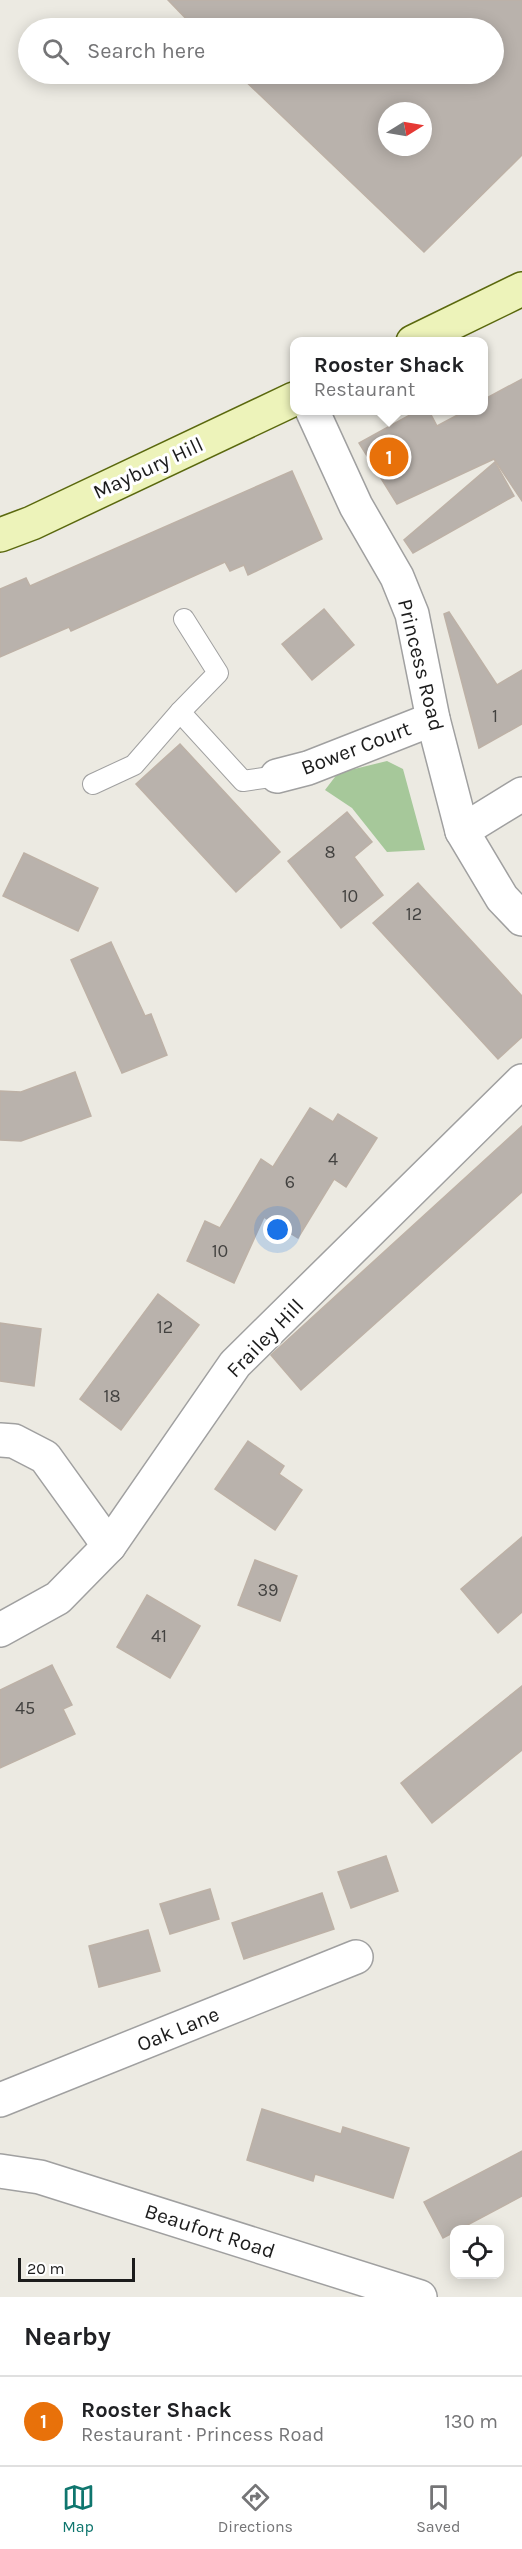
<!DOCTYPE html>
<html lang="en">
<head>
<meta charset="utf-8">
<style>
	body { margin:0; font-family:Karla,sans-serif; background:#f2f2f2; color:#202124 }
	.controls { position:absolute; right:18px; bottom:18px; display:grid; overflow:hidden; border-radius:12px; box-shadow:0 3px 15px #0003 }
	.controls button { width:54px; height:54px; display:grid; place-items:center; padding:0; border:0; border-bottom:2px solid #e0e0e0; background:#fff; color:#202124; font:30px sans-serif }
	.compass { position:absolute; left:378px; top:102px; width:54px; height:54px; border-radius:50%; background:#fff; box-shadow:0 3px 15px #0003; rotate:79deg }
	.scale { position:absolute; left:18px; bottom:15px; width:117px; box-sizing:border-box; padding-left:6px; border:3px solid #1c1c1c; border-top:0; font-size:16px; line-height:21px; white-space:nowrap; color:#1c1c1c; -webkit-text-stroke:4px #fff; paint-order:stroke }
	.you { position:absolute; left:278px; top:1230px; width:21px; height:21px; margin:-15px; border:4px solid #fff; border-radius:50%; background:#1a73e8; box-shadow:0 0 0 9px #1a73e833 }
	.badge { display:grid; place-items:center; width:39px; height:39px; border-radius:50%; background:#0f766e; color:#fff; font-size:20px; font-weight:700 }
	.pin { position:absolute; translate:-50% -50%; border:3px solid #fff; box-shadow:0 2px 6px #0006 }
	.popup { position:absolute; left:290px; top:337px; width:198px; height:78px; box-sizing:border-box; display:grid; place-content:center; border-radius:12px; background:#fff; filter:drop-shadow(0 2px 4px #0005); font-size:20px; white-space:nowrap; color:#757577 }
	.popup b { font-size:22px; color:#202124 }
	.popup::after { content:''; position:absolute; left:50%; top:100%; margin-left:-12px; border:12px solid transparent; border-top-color:#fff }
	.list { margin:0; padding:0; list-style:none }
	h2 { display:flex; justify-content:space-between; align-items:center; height:78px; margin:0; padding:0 24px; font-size:26px }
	h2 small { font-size:20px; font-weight:400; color:#757577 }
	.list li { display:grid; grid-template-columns:39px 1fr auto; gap:18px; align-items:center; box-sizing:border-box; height:90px; padding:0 24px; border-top:2px solid #e0e0e0 }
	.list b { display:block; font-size:22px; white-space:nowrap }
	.list p { margin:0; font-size:20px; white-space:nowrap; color:#757577 }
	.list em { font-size:20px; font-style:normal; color:#757577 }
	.icon { flex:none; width:33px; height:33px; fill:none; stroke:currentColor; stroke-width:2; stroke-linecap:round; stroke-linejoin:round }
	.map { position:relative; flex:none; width:522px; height:2297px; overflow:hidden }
	.search { position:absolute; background:#fff; box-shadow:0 3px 15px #0003; left:18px; right:18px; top:18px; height:66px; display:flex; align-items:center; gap:15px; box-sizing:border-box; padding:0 21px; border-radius:33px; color:#757577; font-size:22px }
	.sheet { height:168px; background:#fff }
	nav { display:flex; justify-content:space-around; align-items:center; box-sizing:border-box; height:84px; border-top:2px solid #e0e0e0; background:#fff; font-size:16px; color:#757577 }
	nav a { display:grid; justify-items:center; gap:3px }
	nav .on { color:#0f766e }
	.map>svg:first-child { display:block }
</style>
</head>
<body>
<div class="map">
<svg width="522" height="2297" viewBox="0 0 522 2297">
	<rect width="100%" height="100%" fill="#eceae2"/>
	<path fill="#a6c89a" d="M 387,761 L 403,769 L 425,850 L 387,852 L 352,808 L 325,790 L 338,773 Z"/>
	<g fill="#b9b2ac" stroke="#bdb1a6" stroke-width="1.5" fill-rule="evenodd">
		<path d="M 168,0 L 522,0 L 522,155 L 424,252 L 238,74 L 494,74 L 494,28 L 195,28 ZM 387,111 L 423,111 L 423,147 L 387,147 Z"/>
		<path d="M 522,379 L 522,501 L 494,459 L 397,504 L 359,443 L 417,411 L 429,411 L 437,426 L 465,411 L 483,411 L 483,400 Z"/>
		<path d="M 495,462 L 514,496 L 413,553 L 404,540 Z"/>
		<path d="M 292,471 L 322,539 L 248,575 L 244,565 L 230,571 L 225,562 L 71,631 L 69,627 L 0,657 L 0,589 L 26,578 L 30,586 Z"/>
		<path d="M 324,609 L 354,645 L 312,680 L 282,644 Z"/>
		<path d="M 449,612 L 497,685 L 522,670 L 522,724 L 479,748 L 444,614 Z"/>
		<path d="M 180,744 L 280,852 L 236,892 L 136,784 Z"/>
		<path d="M 347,812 L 372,842 L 354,857 L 383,895 L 341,928 L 288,861 Z"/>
		<path d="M 24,853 L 98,888 L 78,931 L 3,896 Z"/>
		<path d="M 418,883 L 522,996 L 522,1037 L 498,1059 L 373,923 Z"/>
		<path d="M 111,942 L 145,1016 L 151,1014 L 167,1055 L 122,1073 L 71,960 Z"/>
		<path d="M 75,1072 L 91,1116 L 21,1141 L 0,1140 L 0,1091 L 21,1092 Z"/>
		<path d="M 310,1108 L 333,1122 L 338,1114 L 377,1138 L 346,1187 L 334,1179 L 298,1238 L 264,1217 L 234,1283 L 187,1261 L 205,1221 L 220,1228 L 261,1159 L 273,1167 Z"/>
		<path d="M 522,1126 L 522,1192 L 301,1390 L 271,1355 Z"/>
		<path d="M 158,1294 L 199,1325 L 121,1430 L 80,1399 Z"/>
		<path d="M 0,1323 L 41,1329 L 34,1386 L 0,1381 Z"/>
		<path d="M 248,1441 L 284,1466 L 279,1474 L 302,1490 L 275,1530 L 215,1489 Z"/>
		<path d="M 522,1537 L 522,1612 L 498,1633 L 461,1589 Z"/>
		<path d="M 255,1560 L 297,1576 L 280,1621 L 238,1605 Z"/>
		<path d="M 147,1595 L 200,1626 L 170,1678 L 117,1647 Z"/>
		<path d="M 52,1665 L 72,1705 L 63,1709 L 75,1734 L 0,1768 L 0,1690 Z"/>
		<path d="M 522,1686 L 522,1750 L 432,1823 L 401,1783 Z"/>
		<path d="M 386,1856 L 398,1891 L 351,1908 L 338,1872 Z"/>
		<path d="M 210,1889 L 219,1919 L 170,1934 L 160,1904 Z"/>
		<path d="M 322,1893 L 334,1929 L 244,1959 L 232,1923 Z"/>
		<path d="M 148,1930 L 160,1971 L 99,1987 L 89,1946 Z"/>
		<path d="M 262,2109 L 341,2134 L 343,2127 L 409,2148 L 393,2198 L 315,2174 L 313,2181 L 247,2160 Z"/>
		<path d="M 522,2151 L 522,2196 L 443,2238 L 424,2202 Z"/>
	</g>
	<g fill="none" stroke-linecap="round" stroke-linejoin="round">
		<defs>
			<g id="lane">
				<path d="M 184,619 L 218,673 L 180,712 L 243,781 L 277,776"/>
				<path d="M 93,784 L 134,765 L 180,712"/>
			</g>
			<g id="street">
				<path d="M 312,410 L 356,506 L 397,577 L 412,614 L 433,719 L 462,831 L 502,898 L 522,919"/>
				<path d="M 277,776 L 308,768 L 433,719"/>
				<path d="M 462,831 L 522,794"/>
				<path d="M 0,1440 L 14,1441 L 45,1457 L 109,1546"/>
				<path d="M 0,1630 L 58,1598 L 109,1546 L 235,1364 L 522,1081"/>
				<path d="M 0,2100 L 356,1957"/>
				<path d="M 0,2171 L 40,2177 L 420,2297"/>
			</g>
			<g id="secondary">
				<path d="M 413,342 L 522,289"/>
				<path d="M 0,535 L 32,523 L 294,399"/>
			</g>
		</defs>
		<use href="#lane" stroke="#a0a0a0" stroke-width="22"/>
		<use href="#street" stroke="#a0a0a0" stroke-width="36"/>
		<use href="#secondary" stroke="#5a680e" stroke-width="36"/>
		<use href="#lane" stroke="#fff" stroke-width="20"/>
		<use href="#street" stroke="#fff" stroke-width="33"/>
		<use href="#secondary" stroke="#edf3ba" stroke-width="33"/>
	</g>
	<g text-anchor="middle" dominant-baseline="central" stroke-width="6" stroke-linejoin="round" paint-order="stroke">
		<g font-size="18" fill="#434240">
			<text x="495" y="716">1</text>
			<text x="330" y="852">8</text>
			<text x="350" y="896">10</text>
			<text x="414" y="914">12</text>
			<text x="333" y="1159">4</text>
			<text x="290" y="1182">6</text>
			<text x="220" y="1251">10</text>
			<text x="165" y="1327">12</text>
			<text x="112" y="1396">18</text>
			<text x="268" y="1590">39</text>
			<text x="159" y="1636">41</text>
			<text x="25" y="1708">45</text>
		</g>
		<g font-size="21" fill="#1c1c1c" stroke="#fff">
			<text transform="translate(148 468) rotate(-25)">Maybury Hill</text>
			<text transform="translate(421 665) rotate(76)">Princess Road</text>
			<text transform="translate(356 748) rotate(-21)">Bower Court</text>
			<text transform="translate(265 1338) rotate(-46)">Frailey Hill</text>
			<text transform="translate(178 2029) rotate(-22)">Oak Lane</text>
			<text transform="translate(210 2231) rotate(18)">Beaufort Road</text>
		</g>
	</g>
</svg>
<div class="controls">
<button><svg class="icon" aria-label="locate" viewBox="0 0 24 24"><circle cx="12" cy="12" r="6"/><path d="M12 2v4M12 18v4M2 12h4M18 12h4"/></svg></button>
</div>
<svg class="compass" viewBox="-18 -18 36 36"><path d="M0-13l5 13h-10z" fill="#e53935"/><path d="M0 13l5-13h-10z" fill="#757577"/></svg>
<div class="scale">20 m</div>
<div class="you"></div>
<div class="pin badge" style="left:389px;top:457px;background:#e8710a">1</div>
<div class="popup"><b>Rooster Shack</b>Restaurant</div>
<div class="search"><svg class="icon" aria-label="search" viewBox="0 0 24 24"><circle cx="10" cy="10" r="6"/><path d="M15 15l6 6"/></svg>Search here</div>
</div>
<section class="sheet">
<h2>Nearby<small></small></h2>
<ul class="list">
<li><span class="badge" style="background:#e8710a">1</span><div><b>Rooster Shack</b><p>Restaurant · Princess Road</p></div><em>130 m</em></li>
</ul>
</section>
<nav>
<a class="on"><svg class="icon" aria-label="map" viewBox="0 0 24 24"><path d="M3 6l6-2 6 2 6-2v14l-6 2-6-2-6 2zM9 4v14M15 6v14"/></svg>Map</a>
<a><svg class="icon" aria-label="directions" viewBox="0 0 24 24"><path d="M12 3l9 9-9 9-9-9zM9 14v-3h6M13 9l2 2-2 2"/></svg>Directions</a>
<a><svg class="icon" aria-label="saved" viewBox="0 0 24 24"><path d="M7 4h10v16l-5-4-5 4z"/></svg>Saved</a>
</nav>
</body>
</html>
